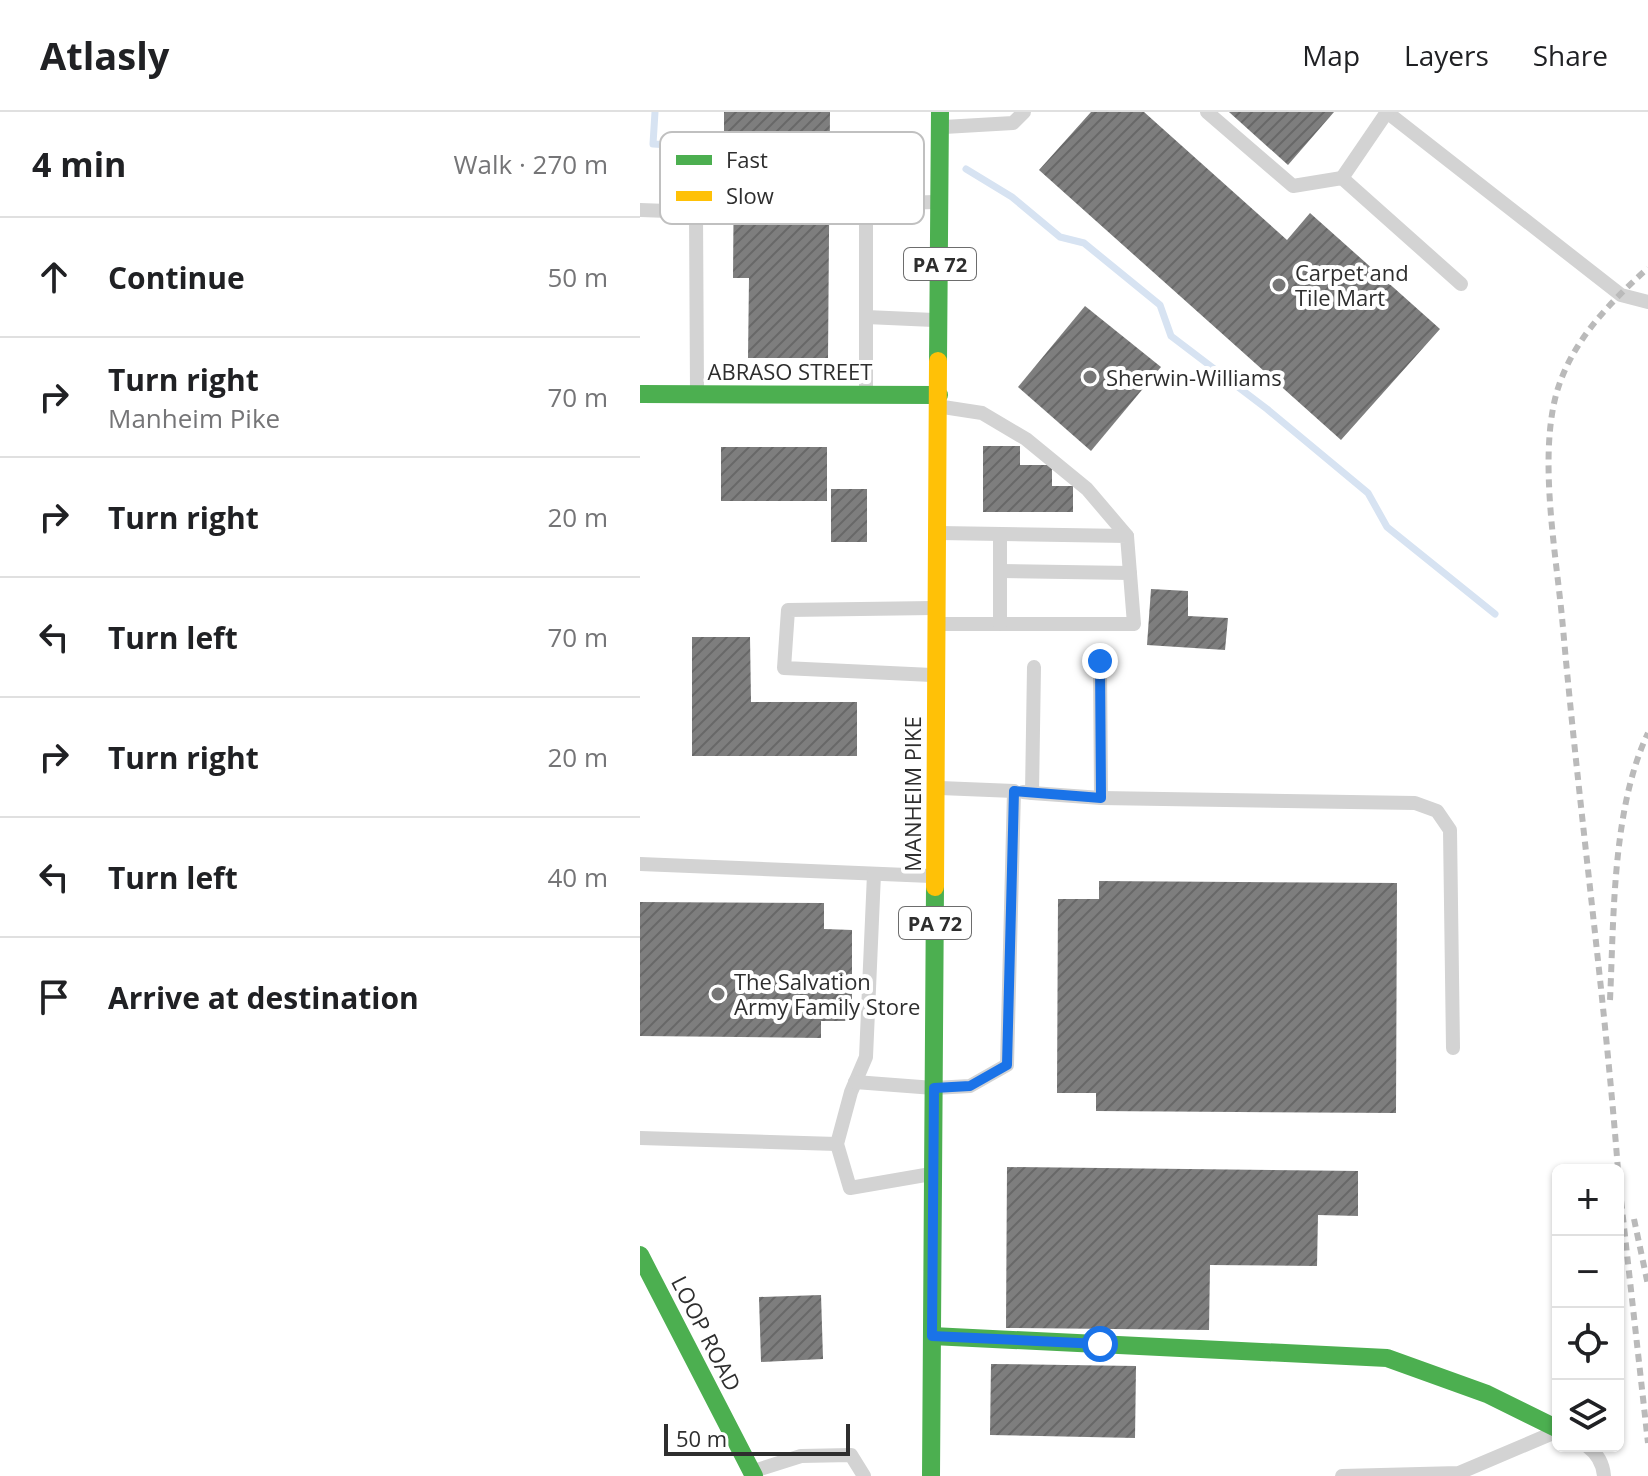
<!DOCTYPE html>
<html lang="en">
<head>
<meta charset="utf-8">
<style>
	body { margin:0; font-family:"Open Sans",sans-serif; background:#f2f2f2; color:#202124 }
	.controls { position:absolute; right:24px; bottom:24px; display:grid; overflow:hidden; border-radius:12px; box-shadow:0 2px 6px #0004 }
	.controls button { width:72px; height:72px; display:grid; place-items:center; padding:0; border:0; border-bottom:2px solid #e0e0e0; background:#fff; color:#202124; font:40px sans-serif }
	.scale { position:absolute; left:24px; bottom:20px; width:186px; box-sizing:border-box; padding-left:8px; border:4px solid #2e2e2e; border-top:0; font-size:22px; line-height:28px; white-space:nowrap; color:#2e2e2e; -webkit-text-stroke:6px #fff; paint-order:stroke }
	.stop { position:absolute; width:24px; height:24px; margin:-18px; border:6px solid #1a73e8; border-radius:50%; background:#fff }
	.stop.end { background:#1a73e8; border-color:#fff; box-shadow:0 2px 8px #0008 }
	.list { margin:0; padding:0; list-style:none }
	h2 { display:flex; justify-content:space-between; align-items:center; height:104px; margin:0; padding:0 32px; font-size:34px }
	h2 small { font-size:26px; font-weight:400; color:#757577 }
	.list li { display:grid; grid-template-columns:52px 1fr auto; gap:24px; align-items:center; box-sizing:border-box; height:120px; padding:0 32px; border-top:2px solid #e0e0e0 }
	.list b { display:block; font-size:30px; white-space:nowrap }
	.list p { margin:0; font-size:26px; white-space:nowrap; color:#757577 }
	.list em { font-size:26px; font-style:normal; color:#757577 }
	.icon { flex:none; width:44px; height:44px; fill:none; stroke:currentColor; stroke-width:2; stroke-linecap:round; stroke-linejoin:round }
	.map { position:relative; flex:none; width:1008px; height:1364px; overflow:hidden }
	header { display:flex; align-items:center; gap:48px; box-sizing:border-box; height:112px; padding:0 40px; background:#fff; border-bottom:2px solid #e0e0e0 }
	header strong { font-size:38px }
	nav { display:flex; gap:44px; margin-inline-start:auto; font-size:28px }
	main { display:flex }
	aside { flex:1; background:#fff }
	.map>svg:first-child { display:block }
</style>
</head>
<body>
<header>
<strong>Atlasly</strong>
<nav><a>Map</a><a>Layers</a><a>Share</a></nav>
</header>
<main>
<aside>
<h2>4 min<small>Walk · 270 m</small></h2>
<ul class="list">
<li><svg class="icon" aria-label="ahead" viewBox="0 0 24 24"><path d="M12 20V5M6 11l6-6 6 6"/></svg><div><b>Continue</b></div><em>50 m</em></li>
<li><svg class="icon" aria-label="right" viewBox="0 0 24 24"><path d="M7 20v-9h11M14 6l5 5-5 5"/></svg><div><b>Turn right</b><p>Manheim Pike</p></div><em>70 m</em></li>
<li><svg class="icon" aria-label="right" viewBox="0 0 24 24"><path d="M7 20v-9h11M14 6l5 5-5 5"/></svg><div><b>Turn right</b></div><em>20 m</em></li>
<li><svg class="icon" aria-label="left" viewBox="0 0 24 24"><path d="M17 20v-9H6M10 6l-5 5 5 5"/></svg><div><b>Turn left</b></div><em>70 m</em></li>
<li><svg class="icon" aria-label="right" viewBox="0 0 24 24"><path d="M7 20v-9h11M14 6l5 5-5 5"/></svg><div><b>Turn right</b></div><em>20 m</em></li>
<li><svg class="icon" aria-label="left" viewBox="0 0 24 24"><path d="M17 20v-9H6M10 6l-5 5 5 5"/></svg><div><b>Turn left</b></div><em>40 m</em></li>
<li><svg class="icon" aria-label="arrive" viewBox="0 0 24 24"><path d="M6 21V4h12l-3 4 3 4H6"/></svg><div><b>Arrive at destination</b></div></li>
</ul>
</aside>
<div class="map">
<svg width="1008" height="1364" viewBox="0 0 1008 1364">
	<defs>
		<pattern id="building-hatch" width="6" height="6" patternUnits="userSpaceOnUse" patternTransform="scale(2)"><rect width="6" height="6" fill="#7e7e7e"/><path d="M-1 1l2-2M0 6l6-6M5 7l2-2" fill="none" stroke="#686868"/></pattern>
	</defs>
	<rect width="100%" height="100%" fill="#fff"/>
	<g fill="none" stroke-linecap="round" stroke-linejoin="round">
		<g stroke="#d7e3f2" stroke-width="7">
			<path d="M 15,0 L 13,32 L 118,38"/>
			<path d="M 234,34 L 275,29"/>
			<path d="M 326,57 L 372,85 L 420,125 L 444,131 L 520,193 L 531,224 L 627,297 L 728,381 L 747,415 L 855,502"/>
		</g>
	</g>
	<g fill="url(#building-hatch)">
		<path d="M 84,0 L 190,0 L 188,246 L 108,246 L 109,166 L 93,166 L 94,44 L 118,44 L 119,20 L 84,20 Z"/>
		<path d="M 451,0 L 504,0 L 647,128 L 670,101 L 800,217 L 701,328 L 399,58 Z"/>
		<path d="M 589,0 L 694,0 L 648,53 Z"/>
		<path d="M 445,194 L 521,255 L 451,339 L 378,275 Z"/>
		<path d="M 343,334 L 380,334 L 380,353 L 412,353 L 412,374 L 433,374 L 433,400 L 343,400 Z"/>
		<rect x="81" y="335" width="106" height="54"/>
		<rect x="191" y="377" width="36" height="53"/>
		<path d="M 511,477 L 548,479 L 548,504 L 588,506 L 585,538 L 507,533 Z"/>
		<path d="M 52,525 L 110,525 L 111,590 L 217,590 L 217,644 L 52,644 Z"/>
		<path d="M 459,769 L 757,771 L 756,1001 L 456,999 L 456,981 L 417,981 L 418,787 L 459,787 Z"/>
		<path d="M 0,790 L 184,791 L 184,817 L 212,818 L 212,909 L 181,909 L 181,926 L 0,924 Z"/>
		<path d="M 367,1055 L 718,1059 L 718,1104 L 678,1103 L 677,1154 L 570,1153 L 569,1218 L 366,1216 Z"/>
		<path d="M 181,1183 L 183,1247 L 121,1250 L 119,1185 Z"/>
		<path d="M 351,1252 L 496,1254 L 495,1326 L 350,1323 Z"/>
	</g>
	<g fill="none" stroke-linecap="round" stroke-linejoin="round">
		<g stroke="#d3d3d3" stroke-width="14">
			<path d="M 567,0 L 653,74 L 702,66 L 821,172"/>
			<path d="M 748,1 L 981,183 L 1008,190"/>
			<path d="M 304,15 L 373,11 L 384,0"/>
			<path d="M 702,66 L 747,0"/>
			<path d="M 0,98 L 56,100 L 57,280"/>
			<path d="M 226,205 L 294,208"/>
			<path d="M 226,282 L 226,92 L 295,90"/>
			<path d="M 303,295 L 342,301 L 386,327 L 447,377 L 487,424"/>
			<path d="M 299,421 L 487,424 L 494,512 L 300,512"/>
			<path d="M 360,459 L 490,461"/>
			<path d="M 360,512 L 360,422"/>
			<path d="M 292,563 L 144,556 L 148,498 L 293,496"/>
			<path d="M 383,680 L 392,681 L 394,555"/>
			<path d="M 392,681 L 461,686 L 460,549"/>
			<path d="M 461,686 L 775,691 L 797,699 L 810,718 L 813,936"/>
			<path d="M 0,752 L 291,764"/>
			<path d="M 234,762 L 226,945 L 211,980 L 197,1032 L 210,1076 L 291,1062"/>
			<path d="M 215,970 L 294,976 L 330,974 L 367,953 L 374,679 L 300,676"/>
			<path d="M 0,1026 L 197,1032"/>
			<path d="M 947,1334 C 958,1342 963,1351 964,1364"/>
			<path d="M 114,1359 L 161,1344 L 211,1343 L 224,1364"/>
			<path d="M 702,1364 L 819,1361 L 913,1321"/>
		</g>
		<g stroke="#4caf50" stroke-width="18">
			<path d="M 298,249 L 300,0"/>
			<path d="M 0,282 L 299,283"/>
			<path d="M 0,1143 L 114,1364"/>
			<path d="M 292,1224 L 747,1246 L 847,1282 L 918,1317"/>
			<path d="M 291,1364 L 295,775"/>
		</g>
		<path stroke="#ffc107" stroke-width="18" d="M 295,775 L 298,249"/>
		<g stroke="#bababa" stroke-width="6" stroke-dasharray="8 6" stroke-linecap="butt">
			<path d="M 970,888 C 974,805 972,697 1008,621"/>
			<path d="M 978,1058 C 964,877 939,697 923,516 C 917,447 899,354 915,287 C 928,233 968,192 1008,156"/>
			<path d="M 978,1061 L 1008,1331"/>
			<path d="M 994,1107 L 1008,1173"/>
		</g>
	</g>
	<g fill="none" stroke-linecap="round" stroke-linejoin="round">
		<path stroke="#1a73e8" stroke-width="10" d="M 460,549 L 461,686 L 374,679 L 367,953 L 330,974 L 294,976 L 292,1224 L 460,1232"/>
	</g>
	<g fill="#777" stroke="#fff" stroke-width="3">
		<circle cx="639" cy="173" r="8"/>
		<circle cx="450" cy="265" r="8"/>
		<circle cx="78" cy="882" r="8"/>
	</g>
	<g text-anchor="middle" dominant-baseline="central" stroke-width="8" stroke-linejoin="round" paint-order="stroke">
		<g fill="#fff" stroke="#6d6d6d" stroke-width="2">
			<rect x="264" y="136" width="72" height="32" rx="6"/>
			<rect x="259" y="795" width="72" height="32" rx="6"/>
		</g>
		<g font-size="20" font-weight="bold" fill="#2e2e2e">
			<text x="300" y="152">PA 72</text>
			<text x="295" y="811">PA 72</text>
		</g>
		<g font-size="22" fill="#2e2e2e" stroke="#fff" text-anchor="start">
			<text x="655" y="160">Carpet and<tspan x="655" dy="25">Tile Mart</tspan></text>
			<text x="466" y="265">Sherwin-Williams</text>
			<text x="94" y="869">The Salvation<tspan x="94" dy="25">Army Family Store</tspan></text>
		</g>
		<g font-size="22" fill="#2e2e2e" stroke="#fff">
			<text x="150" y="259">ABRASO STREET</text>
			<text transform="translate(272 682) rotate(-90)">MANHEIM PIKE</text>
			<text transform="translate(67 1221) rotate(63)">LOOP ROAD</text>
		</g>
	</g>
	<rect x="20" y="20" width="264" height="92" rx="12" fill="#fff" stroke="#c0c0c0" stroke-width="2"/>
	<rect x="36" y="43" width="36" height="10" fill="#4caf50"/>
	<rect x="36" y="79" width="36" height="10" fill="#ffc107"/>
	<g font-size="22" fill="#2e2e2e">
		<text x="86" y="56">Fast</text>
		<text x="86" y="92">Slow</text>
	</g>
</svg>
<div class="controls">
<button>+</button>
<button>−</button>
<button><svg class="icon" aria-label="locate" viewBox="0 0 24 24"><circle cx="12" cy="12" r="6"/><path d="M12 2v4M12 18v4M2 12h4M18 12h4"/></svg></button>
<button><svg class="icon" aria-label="layers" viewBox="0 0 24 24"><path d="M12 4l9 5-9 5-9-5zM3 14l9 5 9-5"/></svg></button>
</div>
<div class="scale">50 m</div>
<div class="stop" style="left:460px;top:1232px"></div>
<div class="stop end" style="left:460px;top:549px"></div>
</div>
</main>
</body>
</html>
